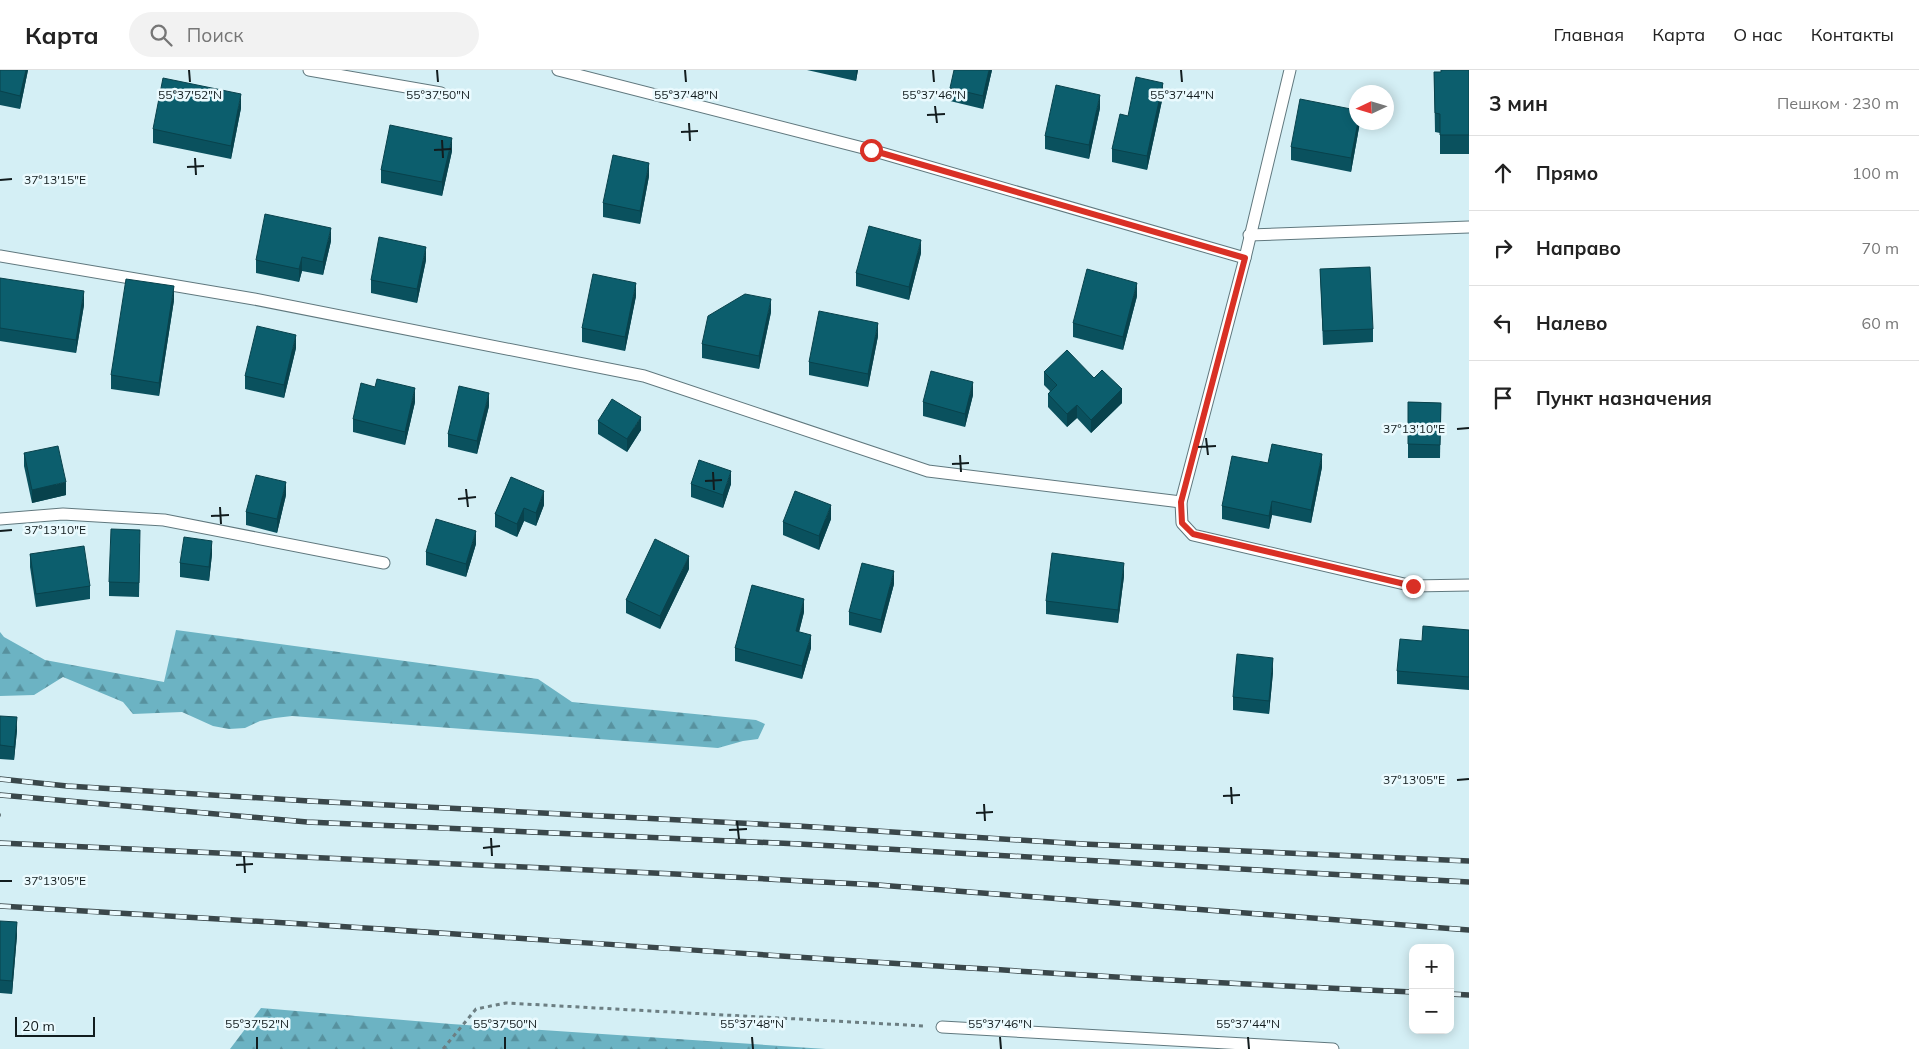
<!DOCTYPE html>
<html lang="ru">
<head>
<meta charset="utf-8">
<style>
	body { margin:0; font-family:Mulish,sans-serif; background:#f2f2f2; color:#222 }
	.controls { position:absolute; right:15px; bottom:15px; display:grid; overflow:hidden; border-radius:10px; box-shadow:0 2px 12px #0003 }
	.controls button { width:45px; height:45px; display:grid; place-items:center; padding:0; border:0; border-bottom:1px solid #e0e0e0; background:#fff; color:#222; font:25px sans-serif }
	.compass { position:absolute; left:1349px; top:15px; width:45px; height:45px; border-radius:50%; background:#fff; box-shadow:0 2px 12px #0003; rotate:266deg }
	.scale { position:absolute; left:15px; bottom:12px; width:80px; box-sizing:border-box; padding-left:5px; border:2px solid #121c1e; border-top:0; font-size:14px; line-height:18px; white-space:nowrap; color:#121c1e; -webkit-text-stroke:4px #eafafe; paint-order:stroke }
	.stop { position:absolute; width:15px; height:15px; margin:-11px; border:4px solid #d93025; border-radius:50%; background:#fff }
	.stop.end { background:#d93025; border-color:#fff; box-shadow:0 1px 5px #0008 }
	.list { margin:0; padding:0; list-style:none }
	h2 { display:flex; justify-content:space-between; align-items:center; height:65px; margin:0; padding:0 20px; font-size:21px }
	h2 small { font-size:16px; font-weight:400; color:#767676 }
	.list li { display:grid; grid-template-columns:32px 1fr auto; gap:15px; align-items:center; box-sizing:border-box; height:75px; padding:0 20px; border-top:1px solid #e0e0e0 }
	.list b { display:block; font-size:19px; white-space:nowrap }
	.list em { font-size:16px; font-style:normal; color:#767676 }
	.icon { flex:none; width:28px; height:28px; fill:none; stroke:currentColor; stroke-width:2; stroke-linecap:round; stroke-linejoin:round }
	.map { position:relative; flex:none; width:1469px; height:979px; overflow:hidden }
	header { display:flex; align-items:center; gap:30px; box-sizing:border-box; height:70px; padding:0 25px; background:#fff; border-bottom:1px solid #e0e0e0 }
	header strong { font-size:24px }
	nav { display:flex; gap:28px; margin-inline-start:auto; font-size:18px }
	.search { width:350px; height:45px; background:#f2f2f2; display:flex; align-items:center; gap:12px; box-sizing:border-box; padding:0 18px; border-radius:28px; color:#767676; font-size:19px }
	main { display:flex }
	aside { flex:1; background:#fff }
	.map>svg:first-child { display:block }
</style>
</head>
<body>
<header>
<strong>Карта</strong>
<div class="search"><svg class="icon" aria-label="search" viewBox="0 0 24 24"><circle cx="10" cy="10" r="6"/><path d="M15 15l6 6"/></svg>Поиск</div>
<nav><a>Главная</a><a>Карта</a><a>О нас</a><a>Контакты</a></nav>
</header>
<main>
<div class="map">
<svg width="1469" height="979" viewBox="0 0 1469 979">
	<defs>
		<pattern id="forest-firs" width="22" height="20" patternUnits="userSpaceOnUse" patternTransform="scale(1.25)"><rect width="22" height="20" fill="#6cb3c3"/><path d="M5 1l3.5 6h-7zM16 11l3.5 6h-7z" fill="#57919e"/></pattern>
	</defs>
	<rect width="100%" height="100%" fill="#d4eff5"/>
	<g fill="url(#forest-firs)">
		<path d="M 176,560 L 538,609 L 572,632 L 756,650 L 765,654 L 758,669 L 743,671 L 718,678 L 292,646 L 275,648 L 260,651 L 245,658 L 229,659 L 213,656 L 182,642 L 133,644 L 123,632 L 63,607 L 34,625 L 0,626 L 0,562 L 4,567 L 45,590 L 164,612 Z"/>
		<path d="M 261,938 L 451,954 L 826,979 L 230,979 Z"/>
	</g>
	<g fill="none" stroke-linecap="round" stroke-linejoin="round">
		<defs>
			<g id="service">
				<path d="M 309,0 L 441,23"/>
				<path d="M 558,0 L 871,80 L 1245,188"/>
				<path d="M 1290,0 L 1245,188 L 1181,432 L 1182,453 L 1193,465 L 1413,516 L 1469,515"/>
				<path d="M 1249,165 L 1469,157"/>
				<path d="M 0,186 L 254,229 L 644,306 L 928,401 L 1181,432"/>
				<path d="M 0,449 L 63,444 L 164,450 L 384,493"/>
				<path d="M 942,957 L 1333,979"/>
			</g>
		</defs>
		<use href="#service" stroke="#60787e" stroke-width="13"/>
		<g stroke="#6c7e82" stroke-width="3" stroke-dasharray="4 4" stroke-linecap="butt">
			<path d="M 0,745 L 1,745"/>
			<path d="M 443,979 L 476,939 L 506,933 L 925,956"/>
		</g>
		<use href="#service" stroke="#fff" stroke-width="11"/>
		<defs>
			<g id="rail">
				<path d="M 0,709 L 67,716 L 309,731 L 798,756 L 1083,774 L 1469,791"/>
				<path d="M 0,725 L 307,752 L 799,774 L 1469,812"/>
				<path d="M 0,773 L 675,804 L 878,815 L 1469,860"/>
				<path d="M 0,836 C 106,843 213,848 320,855 C 684,879 1048,906 1413,922"/>
				<path d="M 1450,924 L 1469,925"/>
			</g>
		</defs>
		<use href="#rail" stroke="#3a474a" stroke-width="5.5"/>
		<use href="#rail" stroke="#eafafe" stroke-width="4" stroke-dasharray="11" stroke-linecap="butt"/>
	</g>
	<g fill="#0a515e">
		<path d="M 0,0 L 28,0 L 20,39 L 0,35 Z"/>
		<path d="M 807,0 L 858,0 L 856,11 Z"/>
		<path d="M 992,0 L 983,39 L 950,31 L 950,18 Z"/>
		<path d="M 1441,0 L 1469,0 L 1469,84 L 1440,84 L 1440,63 L 1435,62 L 1434,2 L 1441,2 Z"/>
		<path d="M 1163,26 L 1147,100 L 1112,92 L 1112,79 L 1128,46 Z"/>
		<path d="M 241,38 L 231,89 L 153,73 L 153,59 Z"/>
		<path d="M 1100,38 L 1089,89 L 1045,79 L 1045,66 Z"/>
		<path d="M 1360,52 L 1351,102 L 1291,90 L 1291,77 Z"/>
		<path d="M 452,81 L 442,126 L 381,113 L 381,100 Z"/>
		<path d="M 649,106 L 640,154 L 603,147 L 603,133 Z"/>
		<path d="M 331,171 L 323,205 L 302,201 L 299,212 L 256,203 L 256,190 Z"/>
		<path d="M 921,183 L 909,230 L 856,216 L 856,203 Z"/>
		<path d="M 426,190 L 417,233 L 371,223 L 371,210 Z"/>
		<path d="M 1320,199 L 1373,259 L 1373,272 L 1323,275 Z"/>
		<path d="M 0,208 L 84,235 L 76,283 L 0,271 Z"/>
		<path d="M 636,226 L 625,281 L 582,272 L 582,258 Z"/>
		<path d="M 1137,226 L 1123,280 L 1073,267 L 1073,253 Z"/>
		<path d="M 174,230 L 159,326 L 111,319 L 111,305 Z"/>
		<path d="M 771,242 L 759,299 L 702,288 L 702,274 Z"/>
		<path d="M 878,266 L 868,317 L 809,305 L 809,292 Z"/>
		<path d="M 296,278 L 284,328 L 245,319 L 245,306 Z"/>
		<path d="M 1044,302 L 1094,308 L 1122,333 L 1091,363 L 1077,348 L 1067,357 L 1048,337 L 1048,324 L 1050,321 L 1044,315 Z"/>
		<path d="M 973,325 L 965,357 L 923,346 L 923,332 Z"/>
		<path d="M 415,332 L 405,375 L 353,362 L 353,349 Z"/>
		<path d="M 1408,332 L 1441,333 L 1440,388 L 1408,388 Z"/>
		<path d="M 489,336 L 477,384 L 448,377 L 448,364 Z"/>
		<path d="M 598,351 L 641,360 L 627,382 L 598,364 Z"/>
		<path d="M 24,383 L 66,425 L 32,433 L 24,396 Z"/>
		<path d="M 1268,393 L 1322,397 L 1311,453 L 1272,445 L 1269,459 L 1222,449 L 1222,436 Z"/>
		<path d="M 511,407 L 544,435 L 536,456 L 524,451 L 517,467 L 495,457 L 495,444 Z"/>
		<path d="M 691,414 L 731,414 L 723,438 L 691,427 Z"/>
		<path d="M 286,425 L 277,463 L 246,455 L 246,442 Z"/>
		<path d="M 831,449 L 819,480 L 783,465 L 783,452 Z"/>
		<path d="M 140,473 L 139,527 L 109,526 L 109,512 Z"/>
		<path d="M 476,474 L 466,507 L 426,495 L 426,482 Z"/>
		<path d="M 30,484 L 90,516 L 90,529 L 36,537 L 30,497 Z"/>
		<path d="M 212,484 L 209,511 L 180,507 L 180,493 Z"/>
		<path d="M 689,499 L 660,559 L 626,543 L 626,530 Z"/>
		<path d="M 1124,506 L 1118,553 L 1046,544 L 1046,531 Z"/>
		<path d="M 894,514 L 881,563 L 849,555 L 849,542 Z"/>
		<path d="M 804,542 L 799,562 L 811,578 L 802,609 L 735,591 L 735,578 Z"/>
		<path d="M 1469,560 L 1469,620 L 1397,614 L 1397,601 L 1422,571 Z"/>
		<path d="M 1273,602 L 1269,644 L 1233,640 L 1233,627 Z"/>
		<path d="M 0,646 L 17,660 L 14,690 L 0,689 Z"/>
		<path d="M 0,851 L 17,865 L 12,924 L 0,923 Z"/>
	</g>
	<g fill="#08424c">
		<path d="M 26,0 L 28,0 L 20,39 L 20,26 Z"/>
		<path d="M 856,0 L 858,0 L 856,11 Z"/>
		<path d="M 989,0 L 992,0 L 983,39 L 983,26 Z"/>
		<path d="M 1163,13 L 1163,26 L 1147,100 L 1147,86 Z"/>
		<path d="M 241,24 L 241,38 L 231,89 L 231,76 Z"/>
		<path d="M 1100,25 L 1100,38 L 1089,89 L 1089,75 Z"/>
		<path d="M 1358,52 L 1360,52 L 1351,102 L 1351,88 Z"/>
		<path d="M 452,68 L 452,81 L 442,126 L 442,112 Z"/>
		<path d="M 649,93 L 649,106 L 640,154 L 640,141 Z"/>
		<path d="M 331,158 L 331,171 L 323,205 L 323,192 Z"/>
		<path d="M 921,170 L 921,183 L 909,230 L 909,217 Z"/>
		<path d="M 426,177 L 426,190 L 417,233 L 417,219 Z"/>
		<path d="M 302,187 L 302,201 L 299,212 L 299,199 Z"/>
		<path d="M 636,213 L 636,226 L 625,281 L 625,267 Z"/>
		<path d="M 1137,213 L 1137,226 L 1123,280 L 1123,267 Z"/>
		<path d="M 174,216 L 174,230 L 159,326 L 159,313 Z"/>
		<path d="M 84,221 L 84,235 L 76,283 L 76,270 Z"/>
		<path d="M 771,229 L 771,242 L 759,299 L 759,286 Z"/>
		<path d="M 878,253 L 878,266 L 868,317 L 868,304 Z"/>
		<path d="M 296,265 L 296,278 L 284,328 L 284,315 Z"/>
		<path d="M 973,312 L 973,325 L 965,357 L 965,344 Z"/>
		<path d="M 415,318 L 415,332 L 405,375 L 405,362 Z"/>
		<path d="M 1122,319 L 1122,333 L 1091,363 L 1091,350 Z"/>
		<path d="M 489,323 L 489,336 L 477,384 L 477,371 Z"/>
		<path d="M 1077,335 L 1077,348 L 1067,357 L 1067,344 Z"/>
		<path d="M 641,347 L 641,360 L 627,382 L 627,369 Z"/>
		<path d="M 1322,384 L 1322,397 L 1311,453 L 1311,440 Z"/>
		<path d="M 731,401 L 731,414 L 723,438 L 723,425 Z"/>
		<path d="M 66,412 L 66,425 L 32,433 L 32,420 Z"/>
		<path d="M 286,412 L 286,425 L 277,463 L 277,449 Z"/>
		<path d="M 544,421 L 544,435 L 536,456 L 536,443 Z"/>
		<path d="M 1272,431 L 1272,445 L 1269,459 L 1269,446 Z"/>
		<path d="M 831,435 L 831,449 L 819,480 L 819,466 Z"/>
		<path d="M 524,438 L 524,451 L 517,467 L 517,454 Z"/>
		<path d="M 476,461 L 476,474 L 466,507 L 466,494 Z"/>
		<path d="M 212,471 L 212,484 L 209,511 L 209,497 Z"/>
		<path d="M 689,486 L 689,499 L 660,559 L 660,546 Z"/>
		<path d="M 1124,493 L 1124,506 L 1118,553 L 1118,540 Z"/>
		<path d="M 894,501 L 894,514 L 881,563 L 881,550 Z"/>
		<path d="M 804,529 L 804,542 L 796,574 L 796,561 Z"/>
		<path d="M 811,565 L 811,578 L 802,609 L 802,596 Z"/>
		<path d="M 1273,588 L 1273,602 L 1269,644 L 1269,631 Z"/>
		<path d="M 17,647 L 17,660 L 14,690 L 14,677 Z"/>
		<path d="M 17,852 L 17,865 L 12,924 L 12,911 Z"/>
	</g>
	<g fill="#0c5e6d" stroke="#08424c">
		<path d="M 0,0 L 26,0 L 20,26 L 0,21 Z"/>
		<path d="M 954,0 L 989,0 L 983,26 L 950,18 Z"/>
		<path d="M 1441,0 L 1469,0 L 1469,65 L 1440,65 L 1440,44 L 1435,43 L 1434,2 L 1441,2 Z"/>
		<path d="M 1136,7 L 1163,13 L 1147,86 L 1112,79 L 1120,44 L 1128,46 Z"/>
		<path d="M 163,8 L 241,24 L 231,76 L 153,59 Z"/>
		<path d="M 1056,15 L 1100,25 L 1089,75 L 1045,66 Z"/>
		<path d="M 1300,29 L 1356,40 L 1356,52 L 1358,52 L 1351,88 L 1291,77 Z"/>
		<path d="M 390,55 L 452,68 L 442,112 L 381,100 Z"/>
		<path d="M 613,85 L 649,93 L 640,141 L 603,133 Z"/>
		<path d="M 265,144 L 331,158 L 323,192 L 302,187 L 299,199 L 256,190 Z"/>
		<path d="M 869,156 L 921,170 L 909,217 L 856,203 Z"/>
		<path d="M 379,167 L 426,177 L 417,219 L 371,210 Z"/>
		<path d="M 1370,197 L 1373,259 L 1323,261 L 1320,199 Z"/>
		<path d="M 1087,199 L 1137,213 L 1123,267 L 1073,253 Z"/>
		<path d="M 593,204 L 636,213 L 625,267 L 582,258 Z"/>
		<path d="M 0,208 L 84,221 L 76,270 L 0,258 Z"/>
		<path d="M 126,209 L 174,216 L 159,313 L 111,305 Z"/>
		<path d="M 745,224 L 771,229 L 759,286 L 702,274 L 708,246 Z"/>
		<path d="M 819,241 L 878,253 L 868,304 L 809,292 Z"/>
		<path d="M 257,256 L 296,265 L 284,315 L 245,306 Z"/>
		<path d="M 1067,280 L 1094,308 L 1102,300 L 1122,319 L 1091,350 L 1077,335 L 1067,344 L 1048,324 L 1057,315 L 1044,302 Z"/>
		<path d="M 931,301 L 973,312 L 965,344 L 923,332 Z"/>
		<path d="M 377,309 L 415,318 L 405,362 L 353,349 L 361,313 L 375,317 Z"/>
		<path d="M 459,316 L 489,323 L 477,371 L 448,364 Z"/>
		<path d="M 612,329 L 641,347 L 627,369 L 598,351 Z"/>
		<path d="M 1408,332 L 1441,333 L 1440,375 L 1408,374 Z"/>
		<path d="M 1272,374 L 1322,384 L 1311,440 L 1272,431 L 1269,446 L 1222,436 L 1232,386 L 1268,393 Z"/>
		<path d="M 58,376 L 66,412 L 32,420 L 24,383 Z"/>
		<path d="M 699,390 L 731,401 L 723,425 L 691,414 Z"/>
		<path d="M 256,405 L 286,412 L 277,449 L 246,442 Z"/>
		<path d="M 511,407 L 544,421 L 536,443 L 524,438 L 517,454 L 495,444 Z"/>
		<path d="M 795,421 L 831,435 L 819,466 L 783,452 Z"/>
		<path d="M 436,449 L 476,461 L 466,494 L 426,482 Z"/>
		<path d="M 111,459 L 140,460 L 139,513 L 109,512 Z"/>
		<path d="M 184,467 L 212,471 L 209,497 L 180,493 Z"/>
		<path d="M 655,469 L 689,486 L 660,546 L 626,530 Z"/>
		<path d="M 84,476 L 90,516 L 36,524 L 30,484 Z"/>
		<path d="M 1052,483 L 1124,493 L 1118,540 L 1046,531 Z"/>
		<path d="M 862,493 L 894,501 L 881,550 L 849,542 Z"/>
		<path d="M 752,515 L 804,529 L 796,561 L 811,565 L 802,596 L 735,578 Z"/>
		<path d="M 1423,556 L 1469,560 L 1469,607 L 1397,601 L 1400,569 L 1422,571 Z"/>
		<path d="M 1237,584 L 1273,588 L 1269,631 L 1233,627 Z"/>
		<path d="M 0,646 L 17,647 L 14,677 L 0,675 Z"/>
		<path d="M 0,851 L 17,852 L 12,911 L 0,910 Z"/>
	</g>
	<g fill="none" stroke-linecap="round" stroke-linejoin="round">
		<path stroke="#d93025" stroke-width="6" d="M 871,80 L 1245,188 L 1181,432 L 1182,453 L 1193,464 L 1413,516"/>
	</g>
	<path fill="none" stroke="#121c1e" stroke-width="2" d="M 189,0 L 190,12M 437,0 L 438,12M 685,0 L 686,12M 933,0 L 934,12M 1181,0 L 1182,12M 935,36 L 937,53M 927,45 L 945,44M 689,53 L 690,71M 681,62 L 698,61M 442,70 L 443,88M 434,80 L 451,79M 195,88 L 196,105M 187,97 L 204,96M 0,110 L 12,109M 1457,359 L 1469,358M 1206,368 L 1208,385M 1198,377 L 1216,376M 960,385 L 961,402M 952,394 L 969,393M 713,402 L 714,420M 705,411 L 722,410M 466,419 L 468,437M 458,429 L 476,427M 220,437 L 221,454M 211,446 L 229,445M 0,461 L 12,460M 1457,710 L 1469,709M 1231,717 L 1232,734M 1223,726 L 1240,725M 984,734 L 985,751M 976,743 L 993,742M 737,751 L 739,769M 729,760 L 747,759M 491,768 L 492,786M 483,778 L 500,776M 244,786 L 245,803M 236,795 L 253,794M 0,811 L 12,811M 257,967 L 257,979M 505,967 L 505,979M 752,967 L 753,979M 1000,967 L 1001,979M 1248,967 L 1249,979"/>
	<g font-size="12" text-anchor="middle" fill="#121c1e" stroke="#eafafe" stroke-width="5" stroke-linejoin="round" paint-order="stroke">
		<text x="190" y="29">55°37'52"N</text>
		<text x="438" y="29">55°37'50"N</text>
		<text x="686" y="29">55°37'48"N</text>
		<text x="934" y="29">55°37'46"N</text>
		<text x="1182" y="29">55°37'44"N</text>
		<text x="55" y="114">37°13'15"E</text>
		<text x="1414" y="363">37°13'10"E</text>
		<text x="55" y="464">37°13'10"E</text>
		<text x="1414" y="714">37°13'05"E</text>
		<text x="55" y="815">37°13'05"E</text>
		<text x="257" y="958">55°37'52"N</text>
		<text x="505" y="958">55°37'50"N</text>
		<text x="752" y="958">55°37'48"N</text>
		<text x="1000" y="958">55°37'46"N</text>
		<text x="1248" y="958">55°37'44"N</text>
	</g>
</svg>
<div class="controls">
<button>+</button>
<button>−</button>
</div>
<svg class="compass" viewBox="-18 -18 36 36"><path d="M0-13l5 13h-10z" fill="#e53935"/><path d="M0 13l5-13h-10z" fill="#767676"/></svg>
<div class="scale">20 m</div>
<div class="stop" style="left:871px;top:80px"></div>
<div class="stop end" style="left:1413px;top:516px"></div>
</div>
<aside>
<h2>3 мин<small>Пешком · 230 m</small></h2>
<ul class="list">
<li><svg class="icon" aria-label="ahead" viewBox="0 0 24 24"><path d="M12 20V5M6 11l6-6 6 6"/></svg><div><b>Прямо</b></div><em>100 m</em></li>
<li><svg class="icon" aria-label="right" viewBox="0 0 24 24"><path d="M7 20v-9h11M14 6l5 5-5 5"/></svg><div><b>Направо</b></div><em>70 m</em></li>
<li><svg class="icon" aria-label="left" viewBox="0 0 24 24"><path d="M17 20v-9H6M10 6l-5 5 5 5"/></svg><div><b>Налево</b></div><em>60 m</em></li>
<li><svg class="icon" aria-label="arrive" viewBox="0 0 24 24"><path d="M6 21V4h12l-3 4 3 4H6"/></svg><div><b>Пункт назначения</b></div></li>
</ul>
</aside>
</main>
</body>
</html>
